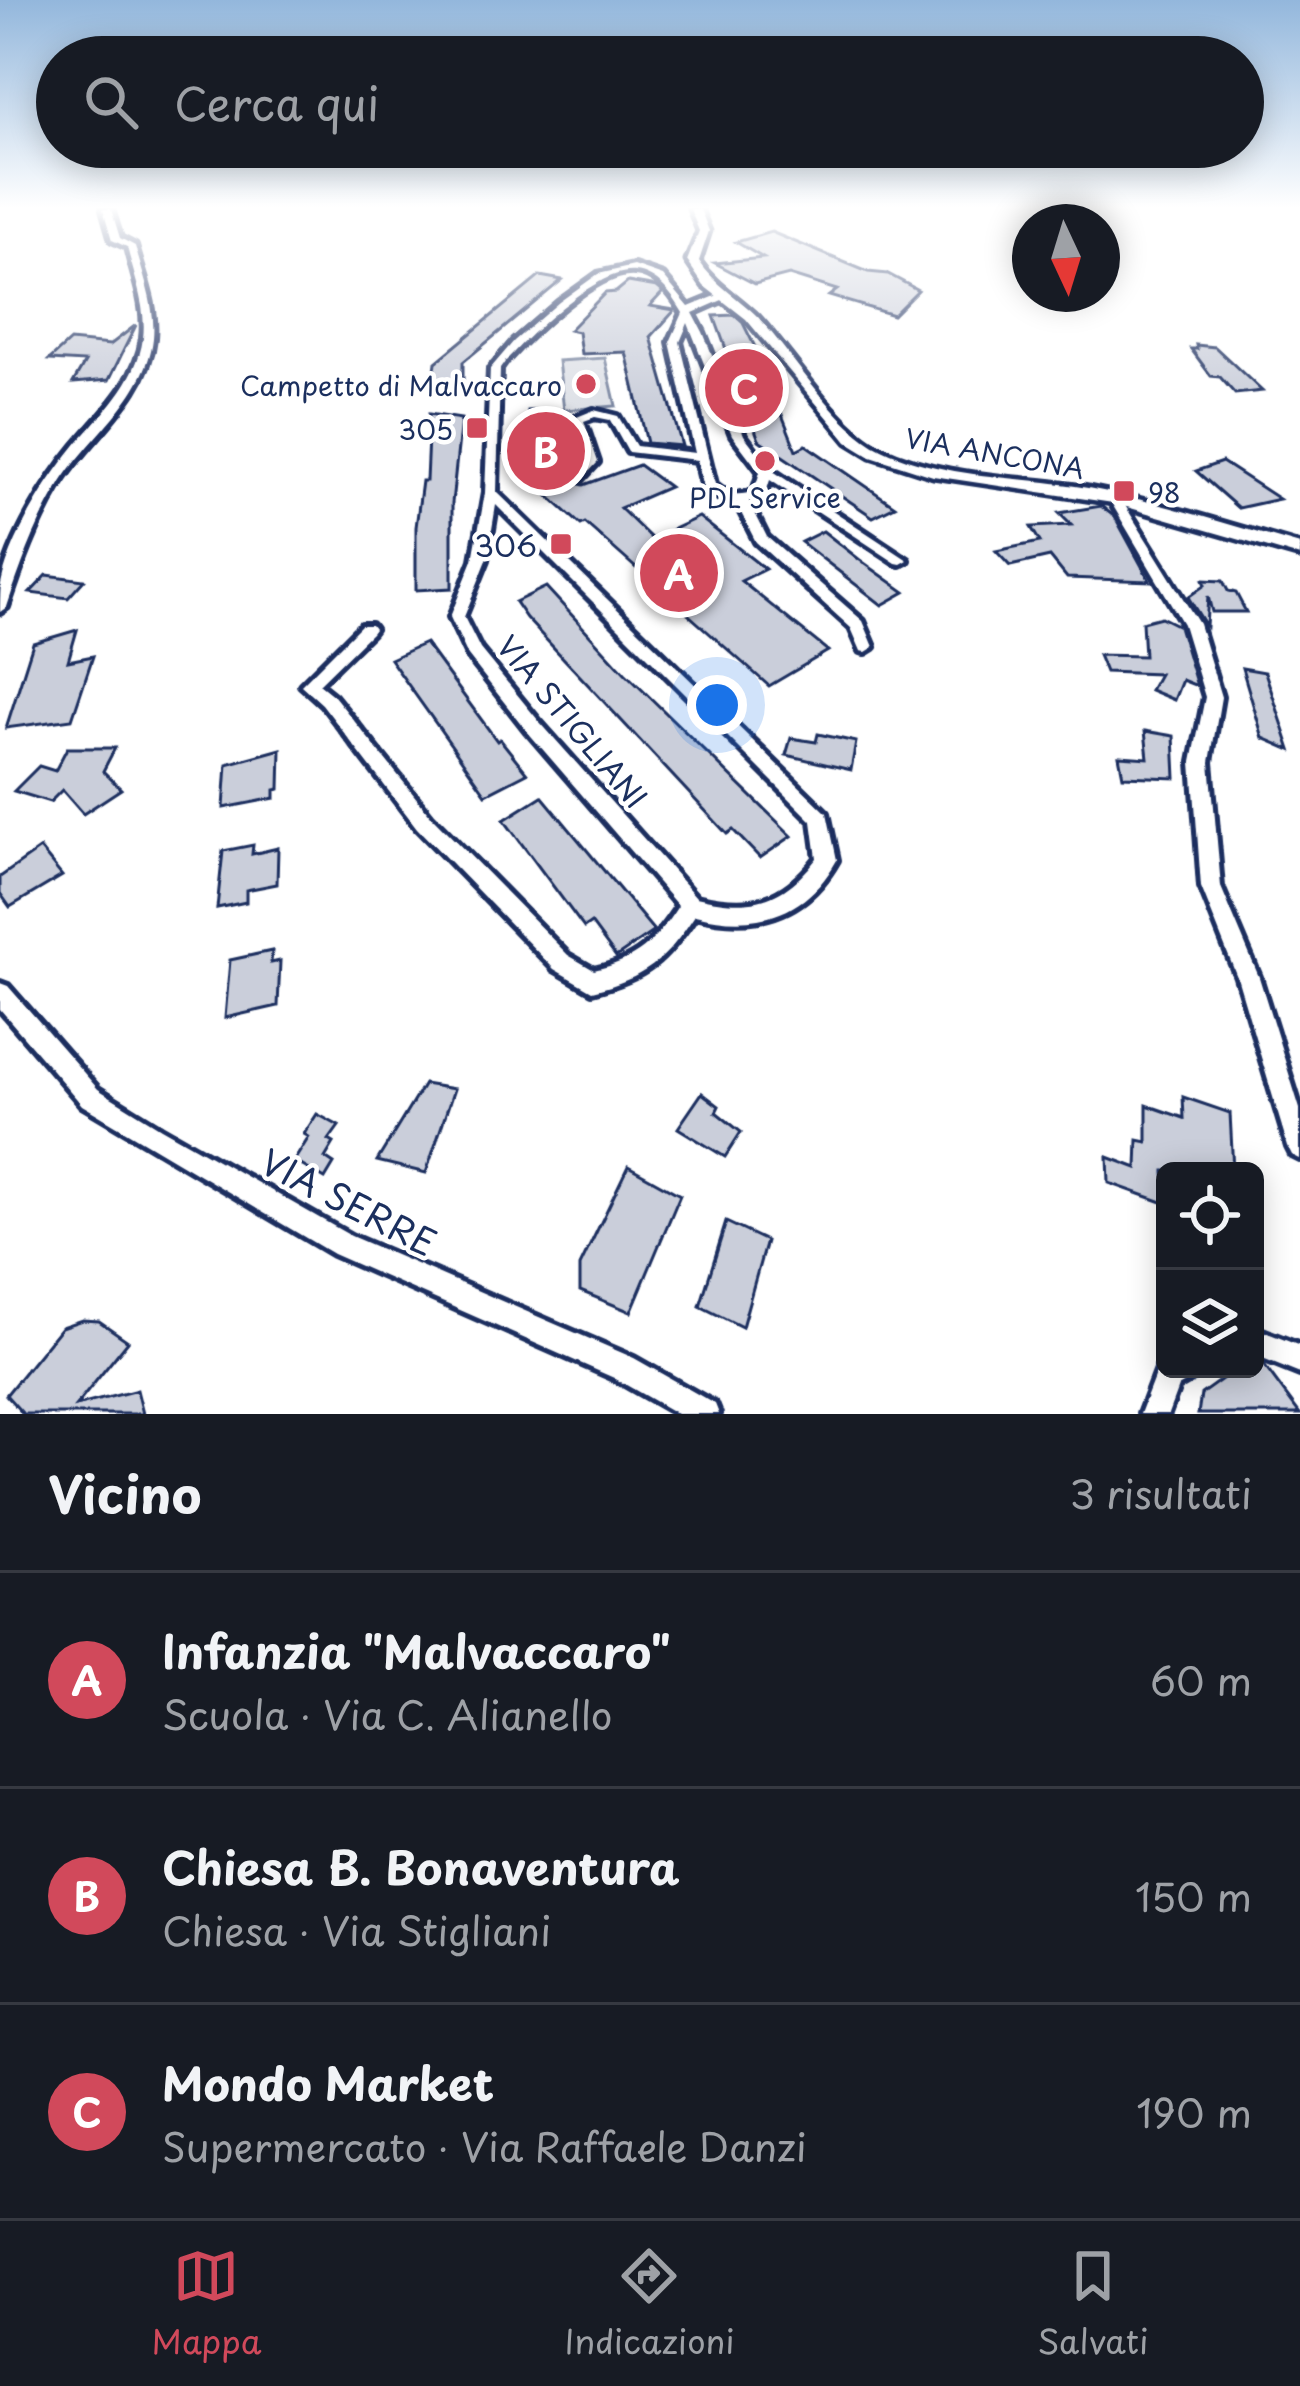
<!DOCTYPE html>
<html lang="it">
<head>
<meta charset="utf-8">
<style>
	body { margin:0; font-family:"Playpen Sans",sans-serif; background:#242831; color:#f1f3f6 }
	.controls { position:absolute; right:36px; bottom:36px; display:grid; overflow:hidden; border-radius:18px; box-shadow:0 6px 30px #0003 }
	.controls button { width:108px; height:108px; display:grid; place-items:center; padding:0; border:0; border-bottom:3px solid #363941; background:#171b24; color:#f1f3f6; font:60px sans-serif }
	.compass { position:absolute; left:1012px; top:204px; width:108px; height:108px; border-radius:50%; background:#171b24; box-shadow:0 6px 30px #0003; rotate:176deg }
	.you { position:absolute; left:717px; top:705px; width:42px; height:42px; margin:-30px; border:9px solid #fff; border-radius:50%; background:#1a73e8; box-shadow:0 0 0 18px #1a73e833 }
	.badge { display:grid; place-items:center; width:78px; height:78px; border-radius:50%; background:#d1495b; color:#fff; font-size:39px; font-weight:700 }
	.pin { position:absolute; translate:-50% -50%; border:6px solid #fff; box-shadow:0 3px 12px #0006 }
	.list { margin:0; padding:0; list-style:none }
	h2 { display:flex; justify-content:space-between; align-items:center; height:156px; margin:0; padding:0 48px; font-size:51px }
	h2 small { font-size:39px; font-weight:400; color:#9ea1a6 }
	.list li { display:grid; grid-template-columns:78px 1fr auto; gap:36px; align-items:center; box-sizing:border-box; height:216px; padding:0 48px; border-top:3px solid #363941 }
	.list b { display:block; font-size:45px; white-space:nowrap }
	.list p { margin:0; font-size:39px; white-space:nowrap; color:#9ea1a6 }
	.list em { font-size:39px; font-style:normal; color:#9ea1a6 }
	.icon { flex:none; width:66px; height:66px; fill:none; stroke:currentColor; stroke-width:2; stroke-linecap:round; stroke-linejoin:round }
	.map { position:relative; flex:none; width:1300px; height:1414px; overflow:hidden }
	.search { position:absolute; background:#171b24; box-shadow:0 6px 30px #0003; left:36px; right:36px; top:36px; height:132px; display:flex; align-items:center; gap:30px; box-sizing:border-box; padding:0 42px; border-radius:66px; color:#9ea1a6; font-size:45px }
	.sheet { height:804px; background:#171b24 }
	nav { display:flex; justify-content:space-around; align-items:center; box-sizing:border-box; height:168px; border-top:3px solid #363941; background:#171b24; font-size:33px; color:#9ea1a6 }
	nav a { display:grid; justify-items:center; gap:6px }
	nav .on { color:#d1495b }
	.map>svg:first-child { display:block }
</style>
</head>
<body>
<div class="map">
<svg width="1300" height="1414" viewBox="0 0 1300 1414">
	<rect width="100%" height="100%" fill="#fff"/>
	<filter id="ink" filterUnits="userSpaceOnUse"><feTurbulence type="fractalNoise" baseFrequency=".00833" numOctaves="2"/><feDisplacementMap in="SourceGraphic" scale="24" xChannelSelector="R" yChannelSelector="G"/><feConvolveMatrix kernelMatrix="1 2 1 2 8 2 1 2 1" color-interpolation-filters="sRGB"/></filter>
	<g filter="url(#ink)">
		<path fill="#dee1e7" stroke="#7c88a2" stroke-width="3" d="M 605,358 L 616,406 L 564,410 L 558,361 Z"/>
		<g fill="#caceda" stroke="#1b2f5e" stroke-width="3">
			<path d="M 771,232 L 868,272 L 888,274 L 918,290 L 893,315 L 829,296 L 837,290 L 789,275 L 755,284 L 715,263 L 763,258 L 736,242 Z"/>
			<path d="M 540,276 L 562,280 L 463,362 L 463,390 L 432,393 L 436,362 Z"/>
			<path d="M 628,282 L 657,287 L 663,292 L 650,306 L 675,310 L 651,337 L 682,446 L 647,443 L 626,352 L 581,354 L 578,332 L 569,330 L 605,293 L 616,292 Z"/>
			<path d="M 734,315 L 743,323 L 756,349 L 796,450 L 806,445 L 895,506 L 873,517 L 759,440 L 714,316 Z"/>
			<path d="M 136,325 L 109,380 L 73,383 L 85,362 L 49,360 L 70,341 L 110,345 Z"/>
			<path d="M 1196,345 L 1215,347 L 1262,391 L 1235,394 L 1220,377 L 1211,376 L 1191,349 L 1197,349 Z"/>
			<path d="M 563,410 L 562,440 L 574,438 L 581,460 L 571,470 L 571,482 L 584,485 L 639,465 L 669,487 L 620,508 L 652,539 L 699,517 L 765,569 L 741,581 L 828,651 L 769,686 L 585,523 L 581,525 L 541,489 L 559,481 L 520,466 L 528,411 Z"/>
			<path d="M 429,414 L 461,419 L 452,503 L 452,588 L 416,590 L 416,527 L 422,481 L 426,481 Z"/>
			<path d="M 1222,462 L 1279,499 L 1238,508 L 1196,471 Z"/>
			<path d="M 1101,506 L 1115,517 L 1150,581 L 1067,578 L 1050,557 L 1010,566 L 996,551 L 1040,542 L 1031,527 L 1071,525 L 1059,513 Z"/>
			<path d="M 823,531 L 860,560 L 905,592 L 882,605 L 801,542 Z"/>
			<path d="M 47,575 L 84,580 L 68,598 L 30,593 Z"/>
			<path d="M 1203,580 L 1223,581 L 1228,591 L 1236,593 L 1246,612 L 1212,612 L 1208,596 L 1206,626 L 1188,597 L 1205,585 Z"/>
			<path d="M 546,587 L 625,673 L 792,836 L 760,858 L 733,830 L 727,834 L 526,618 L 515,602 Z"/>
			<path d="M 1161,617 L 1179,626 L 1197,686 L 1182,680 L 1174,700 L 1150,690 L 1159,674 L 1105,672 L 1098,655 L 1144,656 L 1142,622 Z"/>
			<path d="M 77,630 L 68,661 L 93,656 L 72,719 L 6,728 L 33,643 Z"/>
			<path d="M 425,643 L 497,741 L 500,739 L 527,773 L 486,794 L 390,659 Z"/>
			<path d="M 1242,668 L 1265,672 L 1291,750 L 1263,738 Z"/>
			<path d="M 1145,731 L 1174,736 L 1176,778 L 1123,776 L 1119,756 L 1148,758 Z"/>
			<path d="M 818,734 L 856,742 L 851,770 L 786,755 L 791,738 L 816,742 Z"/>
			<path d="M 67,748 L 115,748 L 103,771 L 121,789 L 83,814 L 62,790 L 50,802 L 14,791 L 39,766 L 55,771 Z"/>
			<path d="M 281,749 L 280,789 L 275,790 L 275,798 L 224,808 L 227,764 Z"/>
			<path d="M 542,796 L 654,931 L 616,957 L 591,923 L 584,928 L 504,820 Z"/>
			<path d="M 253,845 L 252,854 L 278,848 L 277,884 L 246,890 L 246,902 L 217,908 L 223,851 Z"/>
			<path d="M 40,849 L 62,876 L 10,907 L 0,893 L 0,877 Z"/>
			<path d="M 272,951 L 271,963 L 280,961 L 278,1006 L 225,1018 L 230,960 Z"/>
			<path d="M 424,1084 L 454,1089 L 426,1173 L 377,1161 Z"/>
			<path d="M 702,1093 L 719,1106 L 716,1112 L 741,1132 L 725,1157 L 678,1128 Z"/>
			<path d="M 1183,1097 L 1230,1113 L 1233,1171 L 1165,1171 L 1165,1203 L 1109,1183 L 1108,1157 L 1137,1168 L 1138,1140 L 1147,1142 L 1147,1105 L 1184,1118 Z"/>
			<path d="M 317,1114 L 339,1126 L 329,1140 L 334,1143 L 325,1158 L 334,1164 L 325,1179 L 294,1161 L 309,1137 L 304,1134 Z"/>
			<path d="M 628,1166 L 680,1195 L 631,1312 L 580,1291 L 580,1266 Z"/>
			<path d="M 726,1222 L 766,1241 L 742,1327 L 700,1306 Z"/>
			<path d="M 82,1320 L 99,1321 L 128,1341 L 76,1406 L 137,1390 L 143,1414 L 23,1414 L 6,1395 L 61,1327 Z"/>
			<path d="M 1256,1361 L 1263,1364 L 1300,1414 L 1198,1414 L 1201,1394 L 1236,1369 L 1255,1369 Z"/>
		</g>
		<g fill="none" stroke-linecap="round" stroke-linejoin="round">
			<defs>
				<g id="minor">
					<path d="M 103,209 L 111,209 L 120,238 L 135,246 C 143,276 156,306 153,338 C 147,398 88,437 59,486 C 36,524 21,565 7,607 L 0,612 C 0,603 0,593 1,584 C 10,540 46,481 75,446 C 102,413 137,383 143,338 C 147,307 134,277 127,247 L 112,240 Z"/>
					<path d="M 634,266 L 663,276 L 689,307 L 723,293 L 729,293 L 729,297 L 693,313 L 703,332 L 744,435 L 770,469 L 908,560 L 901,564 L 896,563 L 770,480 L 765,496 L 749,501 L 767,537 L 863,621 L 874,647 L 866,652 L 861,651 L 851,628 L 756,542 L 736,503 L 723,500 L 704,489 L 697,460 L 628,452 L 610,420 L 595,417 L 584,421 L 598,462 L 582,479 L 574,479 L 574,473 L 586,461 L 572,419 L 594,410 L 618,416 L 636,446 L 695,453 L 670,342 L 683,313 C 673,295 657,274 635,272 C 597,268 529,335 505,362 L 500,369 L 497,492 L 827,813 L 837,860 C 805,917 755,930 695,915 C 665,961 646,978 592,991 L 554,969 L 417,828 L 322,704 L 301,685 L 361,625 L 371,625 L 374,629 L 371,633 L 319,684 L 334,696 L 431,816 L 568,955 L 594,970 C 638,960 654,943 678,906 L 526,730 L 468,656 L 450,617 L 473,560 L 485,493 L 490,369 L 514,341 L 559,302 L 598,274 ZM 688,323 L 732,435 L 760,472 L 754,491 C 738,497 728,495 715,484 L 680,342 ZM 496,505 L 812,821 L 817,858 C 782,903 751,910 696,897 L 538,720 L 480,649 L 464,617 L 487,560 Z"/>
					<path d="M 1115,495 L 1121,499 L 1199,624 L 1221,697 L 1210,762 L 1221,887 L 1259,977 L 1300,1109 L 1300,1159 L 1292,1155 L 1288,1147 L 1237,977 L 1201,887 L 1192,762 L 1205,697 L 1183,624 L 1109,499 Z"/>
					<path d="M 0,983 L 8,986 L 98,1089 L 161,1128 L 351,1236 L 634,1358 L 715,1404 L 719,1414 L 677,1414 L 614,1378 L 333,1254 L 82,1105 L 0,1009 Z"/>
					<path d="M 1255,1328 L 1300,1346 L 1300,1374 L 1255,1356 Z"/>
					<path d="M 1165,1363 L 1165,1369 L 1196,1369 L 1192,1379 L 1178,1387 L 1168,1414 L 1140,1414 L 1158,1367 Z"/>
				</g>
				<path id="tertiary" d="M 690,209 L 700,209 L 709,231 L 699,261 C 715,285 738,297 758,317 C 793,355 837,428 882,449 C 945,479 1021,476 1088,488 C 1160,502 1230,525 1300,545 L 1300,557 L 1113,503 L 933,476 L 871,456 L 848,442 L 746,319 L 704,286 L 687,261 L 699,231 Z"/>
			</defs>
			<use href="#minor" stroke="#1b2f5e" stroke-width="10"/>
			<use href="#tertiary" stroke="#1b2f5e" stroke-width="9"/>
			<use href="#minor" fill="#fff" fill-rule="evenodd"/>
			<use href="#tertiary" fill="#fff" fill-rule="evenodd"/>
		</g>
	</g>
	<linearGradient id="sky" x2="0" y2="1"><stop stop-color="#93b7dc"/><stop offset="0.51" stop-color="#fff"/><stop offset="1" stop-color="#fff" stop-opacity="0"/></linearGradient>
	<rect width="1300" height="407" fill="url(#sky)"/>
	<g fill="#d1495b" stroke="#fff" stroke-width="4.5">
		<circle cx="586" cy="384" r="12"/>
		<rect x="465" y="416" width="24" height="24" rx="6"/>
		<circle cx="765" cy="461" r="12"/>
		<rect x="1112" y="479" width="24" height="24" rx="6"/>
		<rect x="549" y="532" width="24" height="24" rx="6"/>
	</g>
	<g text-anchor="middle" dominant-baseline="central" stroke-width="9" stroke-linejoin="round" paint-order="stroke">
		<g font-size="27" fill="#1b2f5e" stroke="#fff" text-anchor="end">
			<text x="562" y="384">Campetto di Malvaccaro</text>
			<text x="453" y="428">305</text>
			<text x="1148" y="491" text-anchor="start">98</text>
			<text x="765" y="496" text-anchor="middle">PDL Service</text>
		</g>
		<g font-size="27" fill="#1b2f5e" stroke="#fff">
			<text transform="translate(995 452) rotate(10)">VIA ANCONA</text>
		</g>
		<g font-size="30" fill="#1b2f5e" stroke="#fff" text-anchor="end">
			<text x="537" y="544">306</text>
		</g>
		<g font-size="30" fill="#1b2f5e" stroke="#fff">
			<text transform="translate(573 721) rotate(50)">VIA STIGLIANI</text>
		</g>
		<g font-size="36" fill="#1b2f5e" stroke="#fff">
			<text transform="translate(349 1201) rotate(27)">VIA SERRE</text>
		</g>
	</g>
</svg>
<div class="controls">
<button><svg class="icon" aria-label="locate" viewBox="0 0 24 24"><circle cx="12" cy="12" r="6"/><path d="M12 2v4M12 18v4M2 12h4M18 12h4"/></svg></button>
<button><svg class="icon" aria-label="layers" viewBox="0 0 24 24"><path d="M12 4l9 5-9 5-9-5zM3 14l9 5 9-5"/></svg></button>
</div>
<svg class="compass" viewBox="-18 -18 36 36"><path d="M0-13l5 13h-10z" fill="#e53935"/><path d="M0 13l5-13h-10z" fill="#9ea1a6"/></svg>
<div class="you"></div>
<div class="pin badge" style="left:679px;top:573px">A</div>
<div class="pin badge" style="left:546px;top:451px">B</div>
<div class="pin badge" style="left:744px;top:388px">C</div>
<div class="search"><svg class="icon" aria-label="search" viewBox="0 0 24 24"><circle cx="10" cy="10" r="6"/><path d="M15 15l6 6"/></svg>Cerca qui</div>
</div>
<section class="sheet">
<h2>Vicino<small>3 risultati</small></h2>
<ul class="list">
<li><span class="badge">A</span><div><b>Infanzia &quot;Malvaccaro&quot;</b><p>Scuola · Via C. Alianello</p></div><em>60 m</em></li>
<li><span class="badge">B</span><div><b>Chiesa B. Bonaventura</b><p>Chiesa · Via Stigliani</p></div><em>150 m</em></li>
<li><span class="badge">C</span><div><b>Mondo Market</b><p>Supermercato · Via Raffaele Danzi</p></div><em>190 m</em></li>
</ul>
</section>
<nav>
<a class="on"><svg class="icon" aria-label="map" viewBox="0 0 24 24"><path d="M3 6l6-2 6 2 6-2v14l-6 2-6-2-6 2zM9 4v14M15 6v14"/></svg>Mappa</a>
<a><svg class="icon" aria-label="directions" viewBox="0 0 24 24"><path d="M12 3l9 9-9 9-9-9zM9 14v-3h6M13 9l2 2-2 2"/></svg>Indicazioni</a>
<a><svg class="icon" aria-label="saved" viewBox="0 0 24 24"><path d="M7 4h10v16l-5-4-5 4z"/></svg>Salvati</a>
</nav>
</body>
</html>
